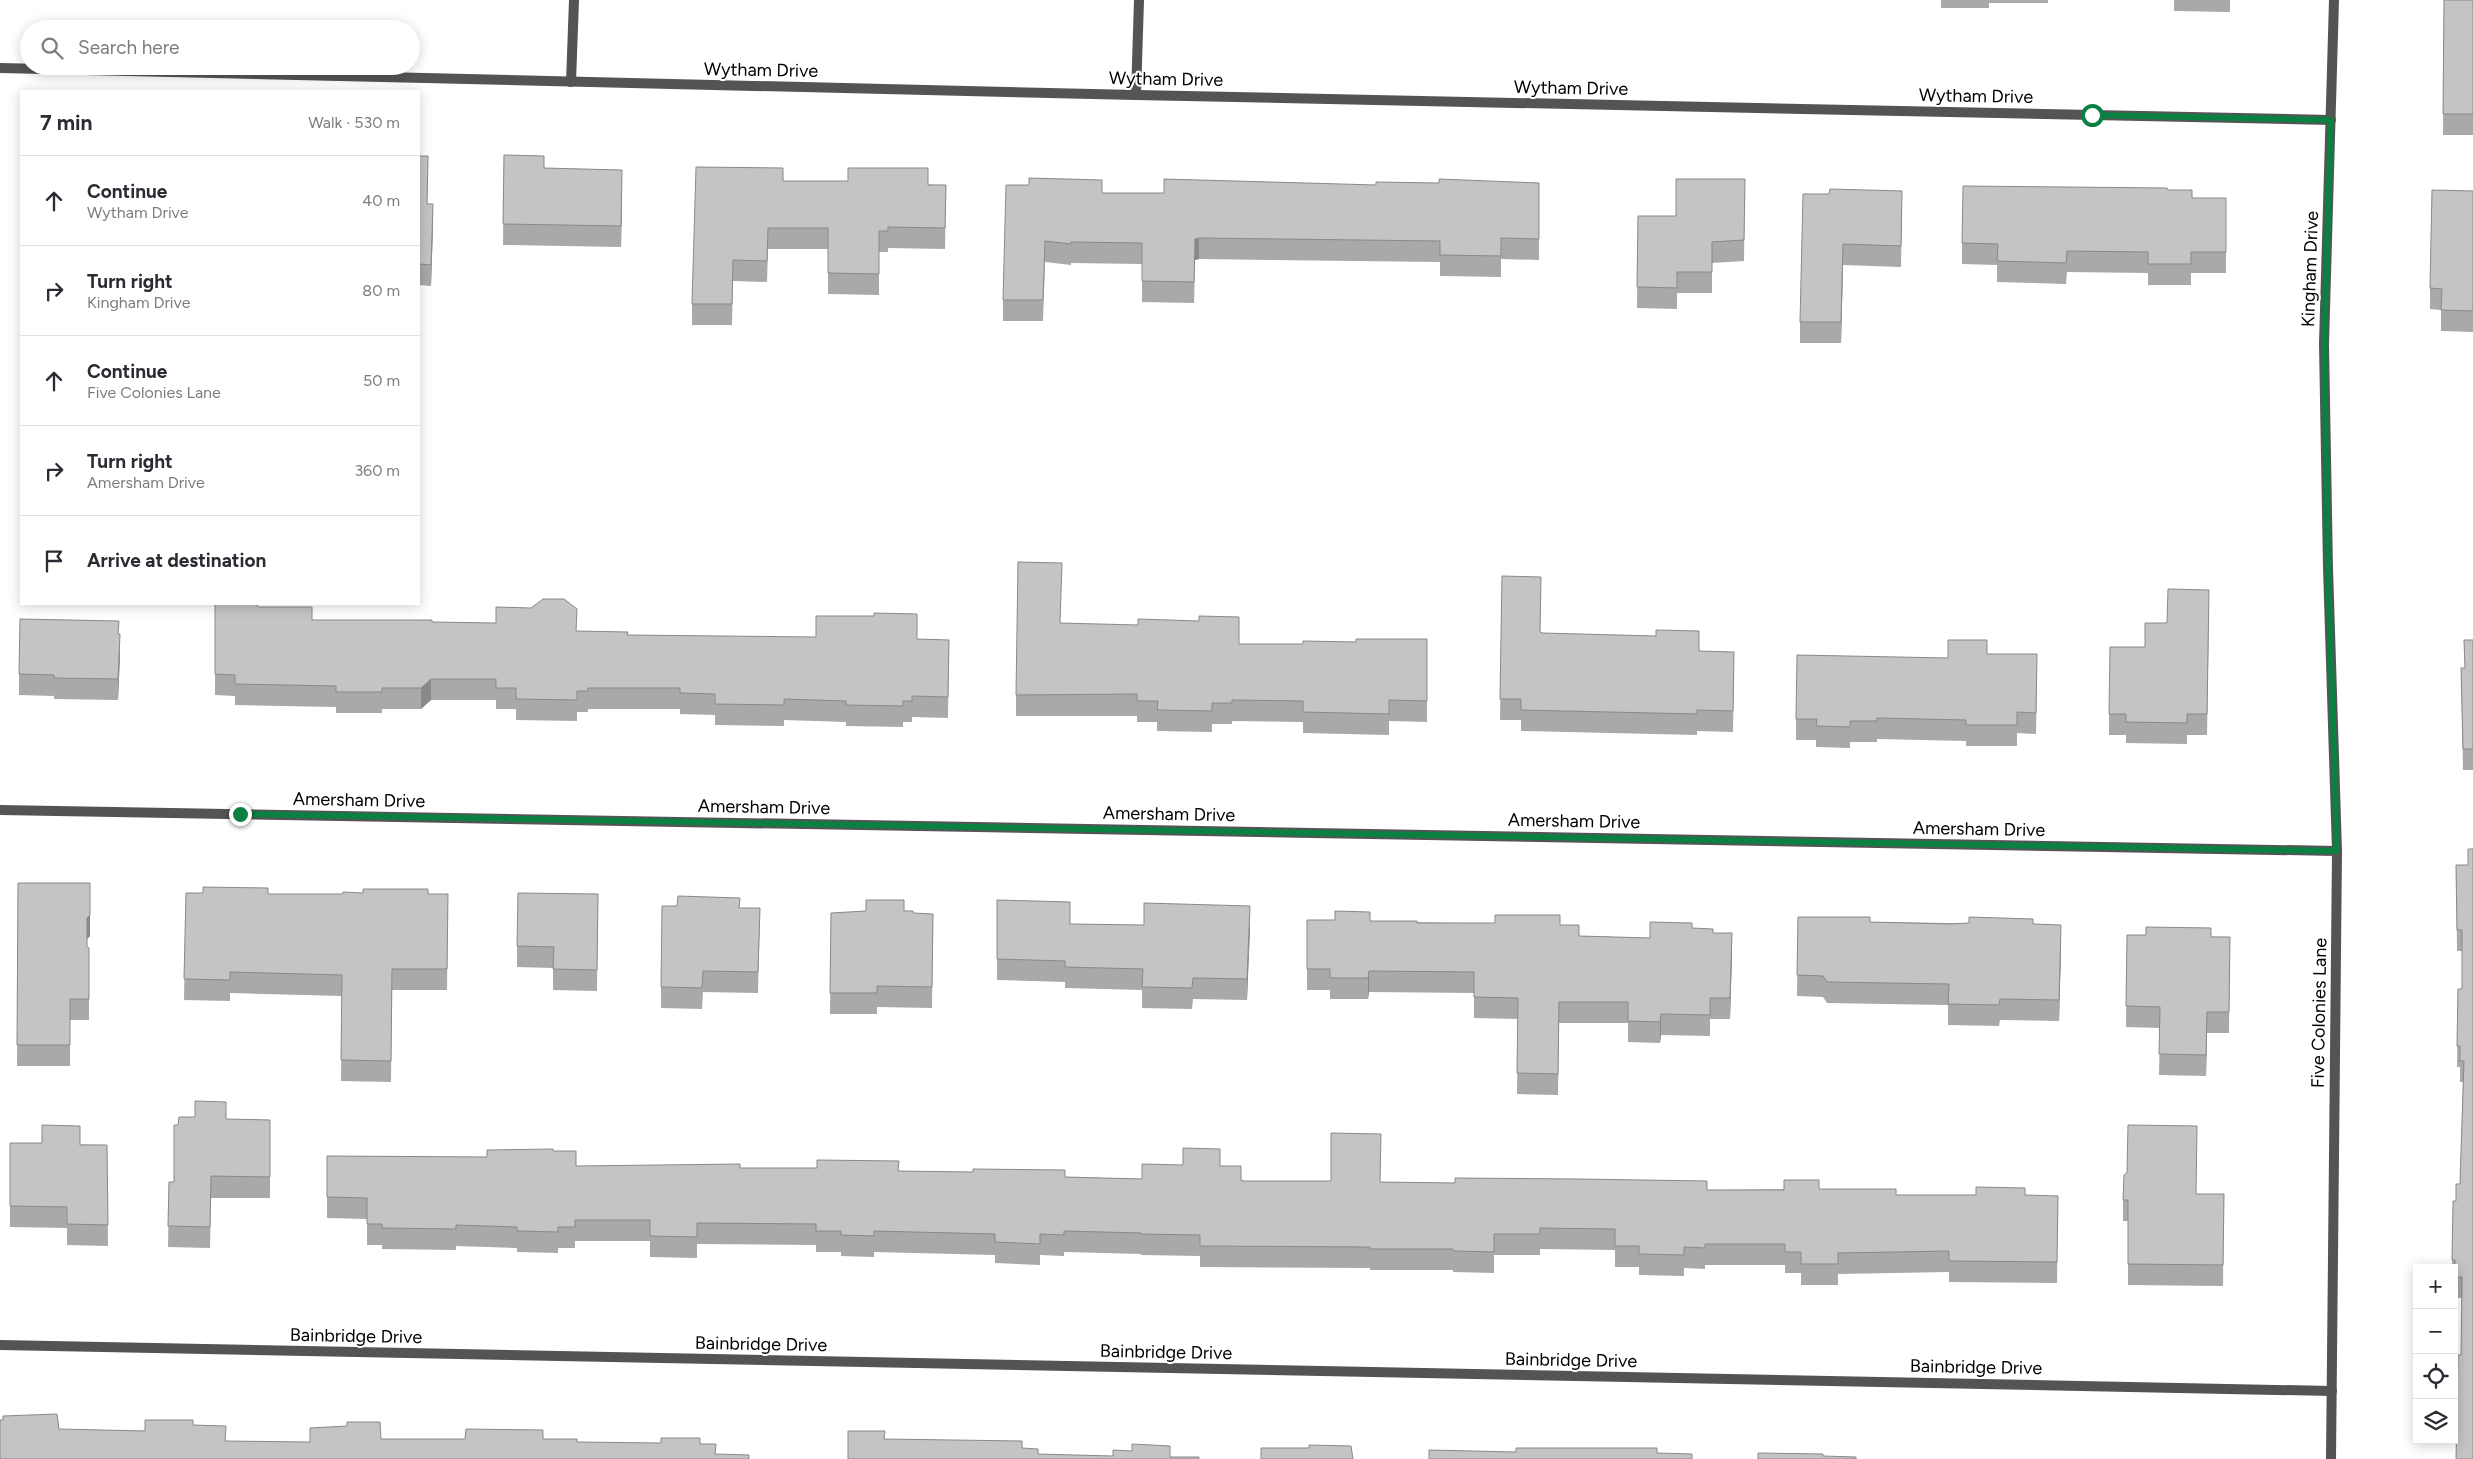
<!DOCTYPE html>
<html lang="en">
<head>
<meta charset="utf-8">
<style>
	body { margin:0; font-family:Figtree,sans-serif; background:#f7f7f7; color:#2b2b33 }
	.controls { position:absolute; right:15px; bottom:15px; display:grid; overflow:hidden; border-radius:0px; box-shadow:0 2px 12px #0003 }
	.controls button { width:45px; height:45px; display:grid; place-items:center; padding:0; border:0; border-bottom:1px solid #e1e1e2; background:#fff; color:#2b2b33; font:25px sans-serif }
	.stop { position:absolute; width:15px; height:15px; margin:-11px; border:4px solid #0b8043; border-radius:50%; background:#fff }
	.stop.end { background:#0b8043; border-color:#fff; box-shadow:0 1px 5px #0008 }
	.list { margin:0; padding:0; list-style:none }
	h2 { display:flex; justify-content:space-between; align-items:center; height:65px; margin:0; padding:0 20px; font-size:21px }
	h2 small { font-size:16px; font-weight:400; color:#7c7c81 }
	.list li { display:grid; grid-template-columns:32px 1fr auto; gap:15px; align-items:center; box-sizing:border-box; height:90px; padding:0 20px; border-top:1px solid #e1e1e2 }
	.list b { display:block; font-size:19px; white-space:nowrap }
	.list p { margin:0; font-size:16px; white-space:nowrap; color:#7c7c81 }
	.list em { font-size:16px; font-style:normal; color:#7c7c81 }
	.icon { flex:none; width:28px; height:28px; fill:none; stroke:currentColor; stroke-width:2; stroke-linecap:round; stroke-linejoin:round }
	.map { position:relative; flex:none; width:2473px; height:1459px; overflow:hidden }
	.search { position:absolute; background:#fff; box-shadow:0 2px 12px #0003; left:20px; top:20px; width:400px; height:55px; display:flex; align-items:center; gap:12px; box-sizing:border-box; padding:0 18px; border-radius:28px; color:#7c7c81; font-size:19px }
	.panel { position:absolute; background:#fff; box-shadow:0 2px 12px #0003; left:20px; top:90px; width:400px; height:515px; border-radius:0px }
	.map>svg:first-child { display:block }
</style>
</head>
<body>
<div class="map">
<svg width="2473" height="1459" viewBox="0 0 2473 1459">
	<rect width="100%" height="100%" fill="#fff"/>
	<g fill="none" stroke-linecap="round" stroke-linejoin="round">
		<g stroke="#545454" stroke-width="10">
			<path d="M 0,68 L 1136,95 L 2331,120"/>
			<path d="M 571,82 L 574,0"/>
			<path d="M 1136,95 L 1139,0"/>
			<path d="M 0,810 L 2337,851"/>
			<path d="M 0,1345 L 2332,1391"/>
		</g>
		<path stroke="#545454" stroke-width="10" d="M 2331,1459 L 2337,851 L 2328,568 L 2324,344 L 2334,0"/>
	</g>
	<g fill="#a9a9a9">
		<path d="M 1941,0 L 2048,0 L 2048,3 L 1989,3 L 1989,8 L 1941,8 Z"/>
		<path d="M 2174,0 L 2230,0 L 2230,12 L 2174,11 Z"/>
		<path d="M 2444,0 L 2473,0 L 2473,135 L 2443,135 Z"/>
		<path d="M 504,155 L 544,168 L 622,191 L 621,247 L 503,245 Z"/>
		<path d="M 419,156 L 428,177 L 427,204 L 433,225 L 431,286 L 419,285 Z"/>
		<path d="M 1745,179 L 1744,261 L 1712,263 L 1712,293 L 1677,293 L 1677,309 L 1637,308 L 1638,216 L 1676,216 Z"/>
		<path d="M 783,181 L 946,185 L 945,249 L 888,248 L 888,252 L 879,252 L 879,295 L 828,294 L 828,249 L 768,249 L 767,282 L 733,281 L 732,325 L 692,325 L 692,304 Z"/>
		<path d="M 1439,183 L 1539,183 L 1539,260 L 1501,259 L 1501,277 L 1440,276 L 1440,262 L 1199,259 L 1195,260 L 1194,303 L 1142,302 L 1142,264 L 1071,263 L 1071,265 L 1045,262 L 1043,321 L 1003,321 L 1003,300 L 1029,185 L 1102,193 L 1164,193 L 1376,185 Z"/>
		<path d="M 2168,190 L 2192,198 L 2226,198 L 2226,273 L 2191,273 L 2191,285 L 2148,285 L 2148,273 L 2067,272 L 2066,284 L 1997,282 L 1997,265 L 1962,264 L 1962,243 Z"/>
		<path d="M 2473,191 L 2473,332 L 2441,331 L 2441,310 L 2430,309 L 2430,288 Z"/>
		<path d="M 1829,194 L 1902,212 L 1901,267 L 1843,265 L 1841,343 L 1800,343 L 1800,322 Z"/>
		<path d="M 1502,576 L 1541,598 L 1540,632 L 1542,633 L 1699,651 L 1734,673 L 1733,732 L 1697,731 L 1697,735 L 1521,731 L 1521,720 L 1500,720 Z"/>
		<path d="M 215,604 L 256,605 L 259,607 L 312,620 L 432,622 L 577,631 L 627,635 L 949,640 L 948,718 L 912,717 L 912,722 L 903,722 L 903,727 L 846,726 L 846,722 L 784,720 L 784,726 L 715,725 L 715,715 L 680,714 L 680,709 L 588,709 L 588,712 L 577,712 L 577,721 L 516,720 L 516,709 L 496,709 L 496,700 L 431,700 L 421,709 L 382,709 L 382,713 L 336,713 L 336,707 L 235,705 L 235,696 L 215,695 Z"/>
		<path d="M 2209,611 L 2207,735 L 2187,735 L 2187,744 L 2126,743 L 2126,735 L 2109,735 L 2109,714 L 2145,647 L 2167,623 Z"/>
		<path d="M 1061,623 L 1239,644 L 1303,644 L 1427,639 L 1427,722 L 1389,721 L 1389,735 L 1303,733 L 1303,722 L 1232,721 L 1232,724 L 1212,724 L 1212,732 L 1157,731 L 1157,722 L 1137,722 L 1137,716 L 1016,716 L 1016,695 Z"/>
		<path d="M 119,634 L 120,655 L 118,700 L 54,699 L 54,696 L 19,695 L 19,674 Z"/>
		<path d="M 2464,640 L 2473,640 L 2473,770 L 2463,770 L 2461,668 L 2465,668 Z"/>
		<path d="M 1987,654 L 2037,675 L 2036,734 L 2017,733 L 2017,746 L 1966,746 L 1966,741 L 1877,739 L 1877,742 L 1850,742 L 1850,748 L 1816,747 L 1816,740 L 1796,740 L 1796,719 L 1948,658 Z"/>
		<path d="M 2468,849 L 2473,849 L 2473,1459 L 2456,1459 L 2458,1355 L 2461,1355 L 2462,1298 L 2455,1298 L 2454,1268 L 2452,1268 L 2453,1201 L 2456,1201 L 2456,1184 L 2460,1184 L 2463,1082 L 2460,1082 L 2460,1067 L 2457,1067 L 2458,989 L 2462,989 L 2462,951 L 2457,951 L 2456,865 L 2468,865 Z"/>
		<path d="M 18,883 L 90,936 L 87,939 L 87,946 L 89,948 L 89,1020 L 70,1020 L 70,1066 L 17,1066 Z"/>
		<path d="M 186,893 L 268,894 L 448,894 L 447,990 L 392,990 L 391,1082 L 341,1081 L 342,996 L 230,993 L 230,1001 L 184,1000 Z"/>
		<path d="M 598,894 L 597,991 L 553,990 L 553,968 L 517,967 L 517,946 Z"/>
		<path d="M 997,900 L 1070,924 L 1250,927 L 1247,1000 L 1193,999 L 1192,1009 L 1142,1008 L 1142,990 L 1065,988 L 1065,982 L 997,980 Z"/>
		<path d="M 740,908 L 760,908 L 758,993 L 703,992 L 702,1009 L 661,1008 L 661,987 Z"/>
		<path d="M 904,911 L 913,913 L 933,914 L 932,1008 L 877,1007 L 877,1014 L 830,1014 L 831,913 Z"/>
		<path d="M 1798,917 L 1870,922 L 2033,924 L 2061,946 L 2059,1021 L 2000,1020 L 1999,1026 L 1948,1025 L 1948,1005 L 1827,1003 L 1823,997 L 1797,996 Z"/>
		<path d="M 1307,920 L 1560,925 L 1579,936 L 1650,938 L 1692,928 L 1713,933 L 1732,954 L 1730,1019 L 1710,1019 L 1710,1036 L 1661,1035 L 1660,1043 L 1628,1042 L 1628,1023 L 1559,1023 L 1558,1095 L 1517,1094 L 1518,1019 L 1474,1018 L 1474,993 L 1369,992 L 1368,999 L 1330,999 L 1330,990 L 1307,990 Z"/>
		<path d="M 2127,935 L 2230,937 L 2229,1033 L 2207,1033 L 2206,1076 L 2159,1075 L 2160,1028 L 2126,1027 Z"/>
		<path d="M 226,1119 L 270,1120 L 270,1198 L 211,1198 L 210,1248 L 168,1247 L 169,1182 L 174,1182 L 178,1125 Z"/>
		<path d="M 10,1143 L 107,1145 L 108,1246 L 67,1245 L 67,1228 L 10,1227 Z"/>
		<path d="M 553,1151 L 576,1166 L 740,1168 L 899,1171 L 1065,1177 L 1142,1179 L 1220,1166 L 1244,1181 L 1380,1182 L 1707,1190 L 1819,1189 L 1896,1195 L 2058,1196 L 2057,1283 L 1949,1282 L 1949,1272 L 1838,1274 L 1838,1285 L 1801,1285 L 1801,1273 L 1785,1273 L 1785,1265 L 1705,1265 L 1705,1269 L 1684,1268 L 1684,1276 L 1639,1275 L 1639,1267 L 1615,1267 L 1615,1250 L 1540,1249 L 1540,1255 L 1494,1255 L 1494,1273 L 1453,1272 L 1453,1270 L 1370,1270 L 1370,1268 L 1200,1267 L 1200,1256 L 1141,1255 L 1141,1254 L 1064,1252 L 1064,1256 L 1040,1255 L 1040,1265 L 995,1263 L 995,1255 L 874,1252 L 874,1257 L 841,1256 L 841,1252 L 816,1252 L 816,1245 L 697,1244 L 697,1258 L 650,1257 L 650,1241 L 575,1241 L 575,1248 L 558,1248 L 558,1253 L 517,1252 L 517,1248 L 456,1246 L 456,1250 L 382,1249 L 382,1245 L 367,1245 L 367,1219 L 327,1218 L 327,1156 L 487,1157 Z"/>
		<path d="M 2196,1194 L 2224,1194 L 2223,1286 L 2128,1285 L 2128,1221 L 2123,1221 L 2123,1200 Z"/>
	</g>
	<g fill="#898989">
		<path d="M 622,170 L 622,191 L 621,247 L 621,226 Z"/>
		<path d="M 433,204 L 433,225 L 431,286 L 431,265 Z"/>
		<path d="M 1199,238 L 1199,259 L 1195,260 L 1194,303 L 1195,239 Z"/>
		<path d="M 1843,244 L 1843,265 L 1841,343 L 1841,322 Z"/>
		<path d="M 120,634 L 120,655 L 118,700 L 118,679 Z"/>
		<path d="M 431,679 L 431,700 L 421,709 L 421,688 Z"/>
		<path d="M 1250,906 L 1250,927 L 1247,1000 L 1247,979 Z"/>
		<path d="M 90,915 L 90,936 L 87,939 L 87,918 Z"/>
		<path d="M 2061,925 L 2061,946 L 2059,1021 L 2059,1000 Z"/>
		<path d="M 1732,933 L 1732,954 L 1730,1019 L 1730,998 Z"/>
		<path d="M 1369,971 L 1369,992 L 1368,999 L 1368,978 Z"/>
		<path d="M 2207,1012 L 2207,1033 L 2206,1076 L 2206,1055 Z"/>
		<path d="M 1661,1014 L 1661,1035 L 1660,1043 L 1660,1022 Z"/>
	</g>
	<g fill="#c4c4c4" stroke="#898989">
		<path d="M 2444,0 L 2473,0 L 2473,114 L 2443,114 Z"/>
		<path d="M 504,155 L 544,156 L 544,168 L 622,170 L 621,226 L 503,224 Z"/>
		<path d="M 419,156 L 428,156 L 427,204 L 433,204 L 431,265 L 419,264 Z"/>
		<path d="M 696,167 L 783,168 L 783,181 L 848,181 L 848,168 L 928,168 L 928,185 L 946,185 L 945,228 L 888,227 L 888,231 L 879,231 L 879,274 L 828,273 L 828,228 L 768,228 L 767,261 L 733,260 L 732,304 L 692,304 Z"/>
		<path d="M 1029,178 L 1102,180 L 1102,193 L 1164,193 L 1164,179 L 1376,185 L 1376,182 L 1439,183 L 1439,179 L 1539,183 L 1539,239 L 1501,238 L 1501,256 L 1440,255 L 1440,241 L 1199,238 L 1195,239 L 1194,282 L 1142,281 L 1142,243 L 1071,242 L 1071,244 L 1045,241 L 1043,300 L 1003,300 L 1006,185 L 1029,185 Z"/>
		<path d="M 1676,179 L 1745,179 L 1744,240 L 1712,242 L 1712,272 L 1677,272 L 1677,288 L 1637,287 L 1638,216 L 1676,216 Z"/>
		<path d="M 1963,186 L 2167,188 L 2168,190 L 2192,190 L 2192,198 L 2226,198 L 2226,252 L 2191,252 L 2191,264 L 2148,264 L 2148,252 L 2067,251 L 2066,263 L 1997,261 L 1998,244 L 1962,243 Z"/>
		<path d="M 1830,189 L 1902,191 L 1901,246 L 1843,244 L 1841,322 L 1800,322 L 1803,194 L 1829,194 Z"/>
		<path d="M 2432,190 L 2473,191 L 2473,311 L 2441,310 L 2442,289 L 2430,288 Z"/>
		<path d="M 1018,562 L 1062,563 L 1060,623 L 1138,625 L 1138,619 L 1199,621 L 1199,616 L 1239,617 L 1239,644 L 1303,644 L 1303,641 L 1356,642 L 1356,639 L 1427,639 L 1427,701 L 1389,700 L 1389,714 L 1303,712 L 1303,701 L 1232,700 L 1232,703 L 1212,703 L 1212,711 L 1157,710 L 1158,701 L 1137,701 L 1137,694 L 1016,695 Z"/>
		<path d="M 1502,576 L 1541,577 L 1540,632 L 1542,633 L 1656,636 L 1656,630 L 1699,631 L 1699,651 L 1734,652 L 1733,711 L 1697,710 L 1697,714 L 1521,710 L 1521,699 L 1500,699 Z"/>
		<path d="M 2168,589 L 2209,590 L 2207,714 L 2187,714 L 2187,723 L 2126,722 L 2126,714 L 2109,714 L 2110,647 L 2145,647 L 2145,623 L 2167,623 Z"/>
		<path d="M 543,599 L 564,599 L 577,609 L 576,631 L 628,632 L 627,635 L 816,637 L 816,616 L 874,616 L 874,613 L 917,614 L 917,639 L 949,640 L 948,697 L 912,696 L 912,701 L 903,701 L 903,706 L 846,705 L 846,701 L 784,699 L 784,705 L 715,704 L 715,694 L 680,693 L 680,688 L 588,688 L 588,691 L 577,691 L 577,700 L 516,699 L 516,688 L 496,688 L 496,679 L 431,679 L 421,688 L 382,688 L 382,692 L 336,692 L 336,686 L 235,684 L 235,675 L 215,674 L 215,604 L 256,604 L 256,605 L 259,607 L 312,607 L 312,620 L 432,620 L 432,622 L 496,623 L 496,607 L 531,608 Z"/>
		<path d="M 20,619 L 119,621 L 118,634 L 120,634 L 118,679 L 54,678 L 54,675 L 19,674 Z"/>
		<path d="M 1948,640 L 1987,640 L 1987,654 L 2037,654 L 2036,713 L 2017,712 L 2017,725 L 1966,725 L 1966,720 L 1877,718 L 1877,721 L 1850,721 L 1850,727 L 1816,726 L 1817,719 L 1796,719 L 1797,655 L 1948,658 Z"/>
		<path d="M 2464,640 L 2473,640 L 2473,749 L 2463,749 L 2461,668 L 2465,668 Z"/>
		<path d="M 2468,849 L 2473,849 L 2473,1459 L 2456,1459 L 2458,1355 L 2461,1355 L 2462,1277 L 2455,1277 L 2455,1260 L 2452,1260 L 2453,1201 L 2456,1201 L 2456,1184 L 2460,1184 L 2464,1061 L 2460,1061 L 2460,1046 L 2457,1046 L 2458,989 L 2462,989 L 2462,930 L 2457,930 L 2456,865 L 2468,865 Z"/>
		<path d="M 18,883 L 90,883 L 90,915 L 87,918 L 87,946 L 89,948 L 89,999 L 70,999 L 70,1045 L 17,1045 Z"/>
		<path d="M 203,887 L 268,888 L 268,894 L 343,894 L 343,892 L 363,893 L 363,889 L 428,889 L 428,894 L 448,894 L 447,969 L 392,969 L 391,1061 L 341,1060 L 342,975 L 230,972 L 230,980 L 184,979 L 186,893 L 203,893 Z"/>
		<path d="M 518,893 L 598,894 L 597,970 L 553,969 L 554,947 L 517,946 Z"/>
		<path d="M 678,896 L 740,898 L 739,908 L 760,908 L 758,972 L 703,971 L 702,988 L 661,987 L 662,906 L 677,906 Z"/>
		<path d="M 866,900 L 904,900 L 904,911 L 913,911 L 913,913 L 933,914 L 932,987 L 877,986 L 877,993 L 830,993 L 831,913 L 866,911 Z"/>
		<path d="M 997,900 L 1070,902 L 1070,924 L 1144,925 L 1144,903 L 1250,906 L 1247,979 L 1193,978 L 1192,988 L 1142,987 L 1143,969 L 1065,967 L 1065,961 L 997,959 Z"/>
		<path d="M 1335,911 L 1370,912 L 1370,921 L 1417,921 L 1417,923 L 1495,923 L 1495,915 L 1560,915 L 1560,925 L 1579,925 L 1579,936 L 1650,938 L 1650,922 L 1692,923 L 1692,928 L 1713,929 L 1713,933 L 1732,933 L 1730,998 L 1710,998 L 1710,1015 L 1661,1014 L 1660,1022 L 1628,1021 L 1628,1002 L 1559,1002 L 1558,1074 L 1517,1073 L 1518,998 L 1474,997 L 1474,972 L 1369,971 L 1368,978 L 1330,978 L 1330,969 L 1307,969 L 1307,920 L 1335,920 Z"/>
		<path d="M 1798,917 L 1870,917 L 1870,922 L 1950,924 L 1969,923 L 1969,917 L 2033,919 L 2033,924 L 2061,925 L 2059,1000 L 2000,999 L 1999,1005 L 1948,1004 L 1949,984 L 1827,982 L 1823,976 L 1797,975 Z"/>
		<path d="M 2146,927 L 2211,928 L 2211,937 L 2230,937 L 2229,1012 L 2207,1012 L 2206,1055 L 2159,1054 L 2160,1007 L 2126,1006 L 2127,935 L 2146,935 Z"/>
		<path d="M 195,1101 L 226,1102 L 226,1119 L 270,1120 L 270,1177 L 211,1176 L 210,1227 L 168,1226 L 169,1182 L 174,1182 L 174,1125 L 178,1125 L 179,1117 L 195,1117 Z"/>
		<path d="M 42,1125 L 80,1126 L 80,1145 L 107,1145 L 108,1225 L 67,1224 L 67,1207 L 10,1206 L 10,1143 L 42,1143 Z"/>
		<path d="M 2128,1125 L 2197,1126 L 2196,1194 L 2224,1194 L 2223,1265 L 2128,1264 L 2128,1200 L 2123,1200 L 2124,1175 L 2127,1173 Z"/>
		<path d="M 1331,1133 L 1381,1134 L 1380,1182 L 1455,1183 L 1455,1178 L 1577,1179 L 1707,1181 L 1707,1190 L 1784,1190 L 1784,1180 L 1819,1180 L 1819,1189 L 1896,1189 L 1896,1195 L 1976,1195 L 1976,1187 L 2025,1188 L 2025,1195 L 2058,1196 L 2057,1262 L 1949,1261 L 1949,1251 L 1838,1253 L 1838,1264 L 1801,1264 L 1801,1252 L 1785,1252 L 1785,1244 L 1705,1244 L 1705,1248 L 1684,1247 L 1684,1255 L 1639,1254 L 1639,1246 L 1615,1246 L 1615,1229 L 1540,1228 L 1540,1234 L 1494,1234 L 1494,1252 L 1453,1251 L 1453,1249 L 1370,1249 L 1370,1247 L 1200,1246 L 1200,1235 L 1141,1234 L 1141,1233 L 1064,1231 L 1064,1235 L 1040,1234 L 1040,1244 L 995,1242 L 995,1234 L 874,1231 L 874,1236 L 841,1235 L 841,1231 L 816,1231 L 816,1224 L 697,1223 L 697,1237 L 650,1236 L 650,1220 L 575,1220 L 575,1227 L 558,1227 L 558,1232 L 517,1231 L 517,1227 L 456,1225 L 456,1229 L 382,1228 L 382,1224 L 367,1224 L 367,1198 L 327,1197 L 327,1156 L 487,1157 L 487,1150 L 553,1149 L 553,1151 L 576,1151 L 576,1166 L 740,1164 L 740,1168 L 817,1168 L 817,1160 L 899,1161 L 898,1171 L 973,1172 L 973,1169 L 1065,1170 L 1065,1177 L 1142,1179 L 1142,1164 L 1183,1165 L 1183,1148 L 1220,1149 L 1220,1166 L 1241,1166 L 1241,1180 L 1244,1181 L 1331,1181 Z"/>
		<path d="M 57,1414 L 59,1429 L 145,1431 L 145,1420 L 193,1420 L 193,1425 L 226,1426 L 225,1441 L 310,1442 L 310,1428 L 347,1426 L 347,1422 L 380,1422 L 381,1439 L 465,1439 L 466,1429 L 543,1430 L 543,1439 L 577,1439 L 577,1442 L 661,1443 L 661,1438 L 700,1438 L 700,1444 L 716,1444 L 715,1454 L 749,1455 L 749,1459 L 0,1459 L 0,1420 L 3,1420 L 3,1416 Z"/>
		<path d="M 848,1431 L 885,1431 L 884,1439 L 1022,1441 L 1022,1448 L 1038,1449 L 1038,1454 L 1113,1456 L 1113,1450 L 1132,1451 L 1132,1444 L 1170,1446 L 1170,1457 L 1199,1457 L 1199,1459 L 848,1459 Z"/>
		<path d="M 1309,1445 L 1351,1446 L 1353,1459 L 1261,1459 L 1261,1448 L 1309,1448 Z"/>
		<path d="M 1516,1448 L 1657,1448 L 1657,1453 L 1692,1454 L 1692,1459 L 1429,1459 L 1429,1450 L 1516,1452 Z"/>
		<path d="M 1758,1453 L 1823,1454 L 1823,1456 L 1856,1457 L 1856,1459 L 1758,1459 Z"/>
	</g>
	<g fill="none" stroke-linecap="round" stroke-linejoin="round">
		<path stroke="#0b8043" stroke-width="6" d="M 240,814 L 2337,851 L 2328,568 L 2324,344 L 2331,120 L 2092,115"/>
	</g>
	<g text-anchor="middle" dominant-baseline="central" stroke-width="4" stroke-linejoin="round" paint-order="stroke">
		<g font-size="18" fill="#000" stroke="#fff">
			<text transform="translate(761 70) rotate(1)">Wytham Drive</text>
			<text transform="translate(1166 79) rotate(1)">Wytham Drive</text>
			<text transform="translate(1571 88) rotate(1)">Wytham Drive</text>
			<text transform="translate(1976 96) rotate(1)">Wytham Drive</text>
			<text transform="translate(2310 269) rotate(-88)">Kingham Drive</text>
			<text transform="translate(359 800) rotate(1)">Amersham Drive</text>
			<text transform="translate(764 807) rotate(1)">Amersham Drive</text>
			<text transform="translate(1169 814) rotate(1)">Amersham Drive</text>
			<text transform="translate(1574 821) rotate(1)">Amersham Drive</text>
			<text transform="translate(1979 829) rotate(1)">Amersham Drive</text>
			<text transform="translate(2319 1013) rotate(-89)">Five Colonies Lane</text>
			<text transform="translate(356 1336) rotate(1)">Bainbridge Drive</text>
			<text transform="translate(761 1344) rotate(1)">Bainbridge Drive</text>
			<text transform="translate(1166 1352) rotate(1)">Bainbridge Drive</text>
			<text transform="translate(1571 1360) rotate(1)">Bainbridge Drive</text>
			<text transform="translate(1976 1367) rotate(1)">Bainbridge Drive</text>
		</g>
	</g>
</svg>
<div class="controls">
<button>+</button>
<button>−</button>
<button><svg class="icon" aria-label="locate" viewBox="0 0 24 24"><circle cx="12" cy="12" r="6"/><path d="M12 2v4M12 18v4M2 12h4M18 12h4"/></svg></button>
<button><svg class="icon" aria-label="layers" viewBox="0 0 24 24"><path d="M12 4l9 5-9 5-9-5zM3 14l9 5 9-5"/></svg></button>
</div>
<div class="stop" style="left:2092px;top:115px"></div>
<div class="stop end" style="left:240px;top:814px"></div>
<div class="search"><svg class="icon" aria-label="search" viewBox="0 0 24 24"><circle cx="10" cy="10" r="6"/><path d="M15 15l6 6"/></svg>Search here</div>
<section class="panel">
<h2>7 min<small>Walk · 530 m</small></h2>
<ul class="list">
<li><svg class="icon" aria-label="ahead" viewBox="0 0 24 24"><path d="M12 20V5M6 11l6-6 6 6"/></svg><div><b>Continue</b><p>Wytham Drive</p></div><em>40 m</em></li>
<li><svg class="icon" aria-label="right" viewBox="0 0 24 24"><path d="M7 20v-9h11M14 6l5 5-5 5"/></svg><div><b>Turn right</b><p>Kingham Drive</p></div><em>80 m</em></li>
<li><svg class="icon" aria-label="ahead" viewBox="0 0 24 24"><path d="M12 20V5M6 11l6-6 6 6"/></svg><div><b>Continue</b><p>Five Colonies Lane</p></div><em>50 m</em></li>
<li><svg class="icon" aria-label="right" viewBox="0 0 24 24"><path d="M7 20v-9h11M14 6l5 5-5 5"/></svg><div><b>Turn right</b><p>Amersham Drive</p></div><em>360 m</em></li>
<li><svg class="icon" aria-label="arrive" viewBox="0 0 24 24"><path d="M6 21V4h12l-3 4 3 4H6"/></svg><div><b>Arrive at destination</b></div></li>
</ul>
</section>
</div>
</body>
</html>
